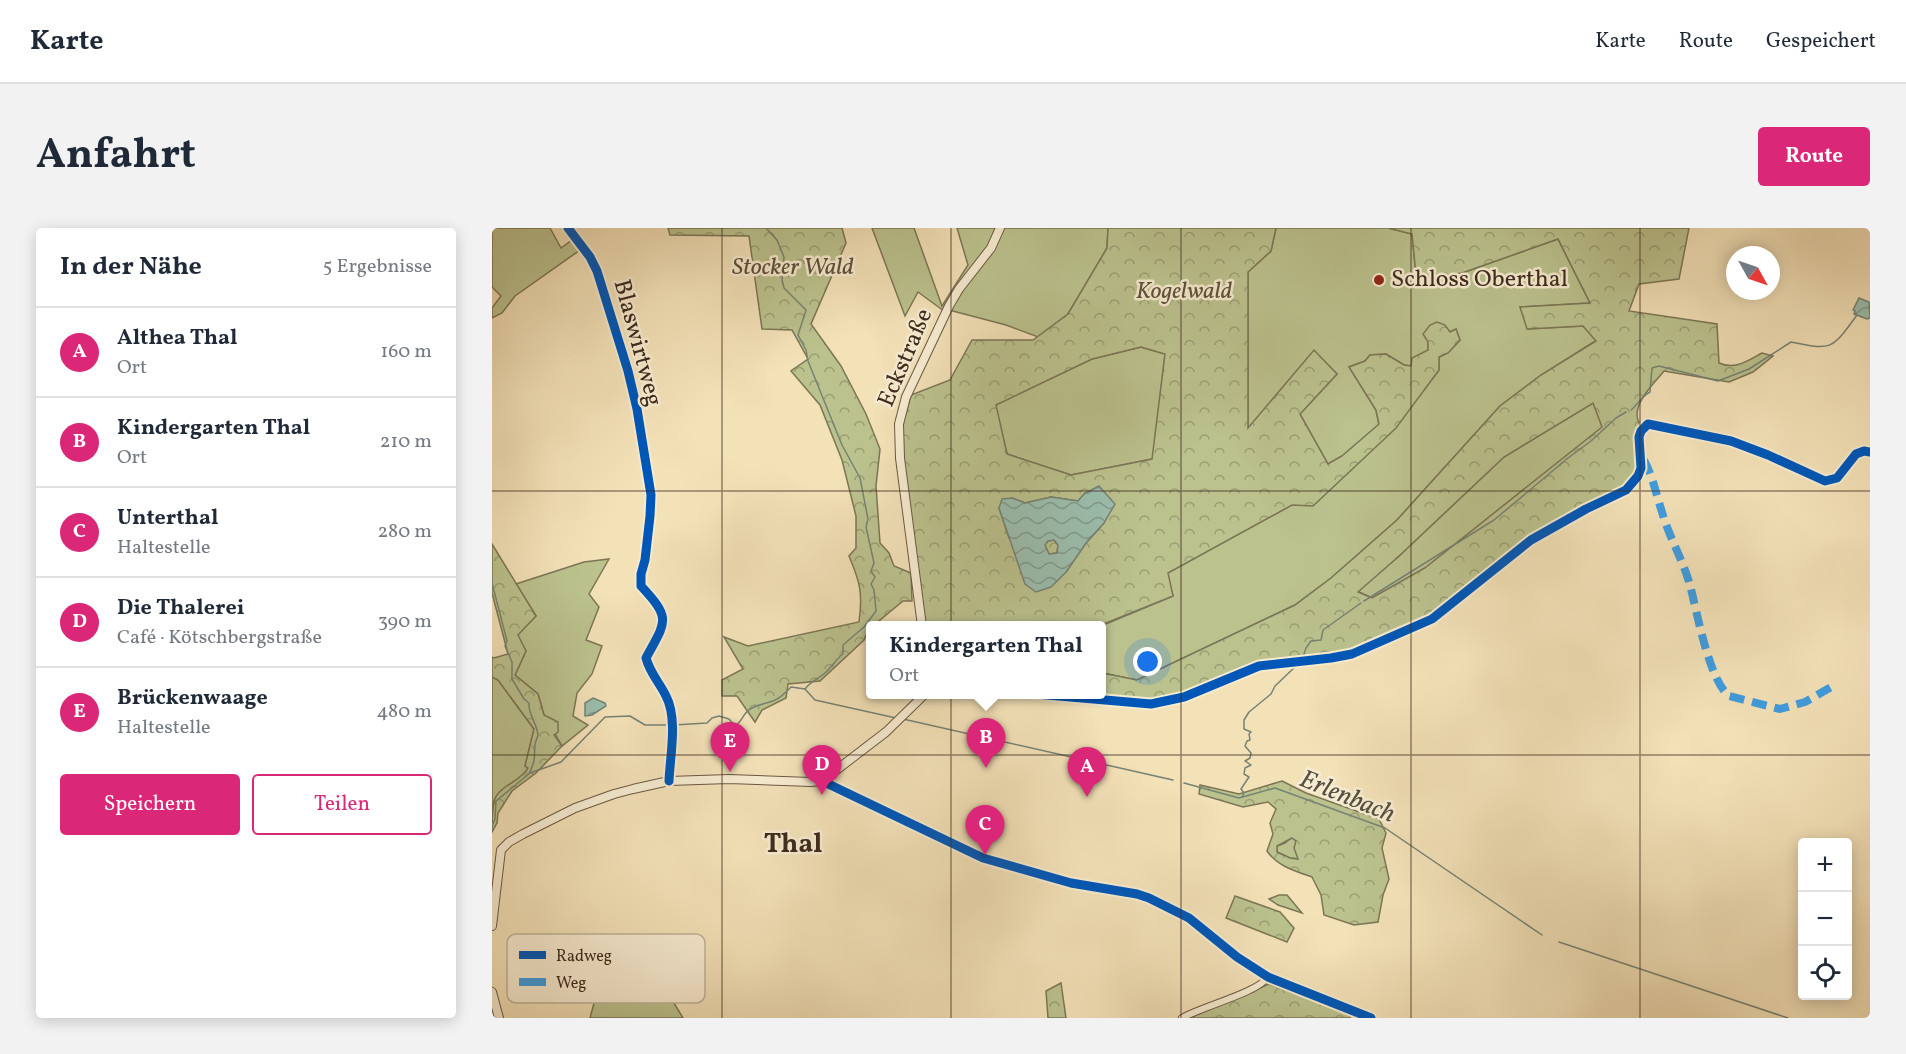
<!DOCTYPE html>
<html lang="de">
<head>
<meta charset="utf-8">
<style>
	body { margin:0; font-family:Vollkorn,serif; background:#f2f2f3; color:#1f2937 }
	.controls { position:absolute; right:18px; bottom:18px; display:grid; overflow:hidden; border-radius:6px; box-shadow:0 3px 15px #0003 }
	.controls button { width:54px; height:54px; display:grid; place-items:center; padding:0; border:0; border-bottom:2px solid #e0e1e3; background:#fff; color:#1f2937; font:30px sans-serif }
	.compass { position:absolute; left:1234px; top:18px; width:54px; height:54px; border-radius:50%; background:#fff; box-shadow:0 3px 15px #0003; rotate:130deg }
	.you { position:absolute; left:656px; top:434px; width:21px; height:21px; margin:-15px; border:4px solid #fff; border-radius:50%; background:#1a73e8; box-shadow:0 0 0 9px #1a73e833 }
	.badge { display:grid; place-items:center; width:39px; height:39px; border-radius:50%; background:#db2777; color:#fff; font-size:20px; font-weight:700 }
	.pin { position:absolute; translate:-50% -50px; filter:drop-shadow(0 2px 3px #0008) }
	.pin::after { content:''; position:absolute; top:32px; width:21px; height:18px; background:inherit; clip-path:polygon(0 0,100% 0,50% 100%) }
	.popup { position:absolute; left:374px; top:393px; width:240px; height:78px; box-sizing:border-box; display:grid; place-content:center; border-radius:6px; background:#fff; filter:drop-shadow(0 2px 4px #0005); font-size:20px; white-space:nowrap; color:#747a83 }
	.popup b { font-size:22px; color:#1f2937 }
	.popup::after { content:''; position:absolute; left:50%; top:100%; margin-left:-12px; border:12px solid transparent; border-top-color:#fff }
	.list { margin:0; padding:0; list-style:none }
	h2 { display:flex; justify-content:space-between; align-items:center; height:78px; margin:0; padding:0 24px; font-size:26px }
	h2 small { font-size:20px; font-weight:400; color:#747a83 }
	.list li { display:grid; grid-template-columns:39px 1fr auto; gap:18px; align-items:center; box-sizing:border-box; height:90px; padding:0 24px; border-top:2px solid #e0e1e3 }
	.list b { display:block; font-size:22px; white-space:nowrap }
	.list p { margin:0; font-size:20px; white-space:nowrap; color:#747a83 }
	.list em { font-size:20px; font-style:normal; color:#747a83 }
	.actions { display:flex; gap:12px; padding:18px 24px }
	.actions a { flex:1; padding:14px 0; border:2px solid #db2777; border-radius:6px; text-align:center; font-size:21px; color:#db2777 }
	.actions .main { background:#db2777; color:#fff }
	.icon { flex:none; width:33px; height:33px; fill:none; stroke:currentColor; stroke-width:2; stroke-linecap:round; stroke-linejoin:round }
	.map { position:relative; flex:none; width:1378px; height:790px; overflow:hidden; border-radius:6px }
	header { display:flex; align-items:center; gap:36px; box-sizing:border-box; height:84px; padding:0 30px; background:#fff; border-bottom:2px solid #e0e1e3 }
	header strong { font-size:28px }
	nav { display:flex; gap:33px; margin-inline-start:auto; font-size:21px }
	.intro { display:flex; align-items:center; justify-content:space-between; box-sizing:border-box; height:144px; padding:0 36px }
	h1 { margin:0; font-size:42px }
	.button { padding:15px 27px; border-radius:6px; background:#db2777; color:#fff; font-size:21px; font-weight:700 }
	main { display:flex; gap:36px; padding:0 36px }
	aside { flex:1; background:#fff; border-radius:6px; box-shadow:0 3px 15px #0003 }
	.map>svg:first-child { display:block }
</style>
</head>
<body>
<header>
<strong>Karte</strong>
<nav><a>Karte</a><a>Route</a><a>Gespeichert</a></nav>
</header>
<div class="intro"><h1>Anfahrt</h1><a class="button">Route</a></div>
<main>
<aside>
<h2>In der Nähe<small>5 Ergebnisse</small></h2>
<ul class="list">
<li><span class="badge">A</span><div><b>Althea Thal</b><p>Ort</p></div><em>160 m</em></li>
<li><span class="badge">B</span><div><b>Kindergarten Thal</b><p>Ort</p></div><em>210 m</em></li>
<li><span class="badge">C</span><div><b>Unterthal</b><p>Haltestelle</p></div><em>280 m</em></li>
<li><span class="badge">D</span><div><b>Die Thalerei</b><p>Café · Kötschbergstraße</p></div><em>390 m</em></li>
<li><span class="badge">E</span><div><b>Brückenwaage</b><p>Haltestelle</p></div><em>480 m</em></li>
</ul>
<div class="actions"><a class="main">Speichern</a><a>Teilen</a></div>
</aside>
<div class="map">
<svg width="1378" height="790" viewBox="0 0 1378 790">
	<defs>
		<pattern id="forest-crowns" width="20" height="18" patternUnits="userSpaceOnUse" patternTransform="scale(1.5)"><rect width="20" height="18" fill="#bbc28e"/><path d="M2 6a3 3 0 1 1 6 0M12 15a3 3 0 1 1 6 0" fill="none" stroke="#999e73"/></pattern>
		<pattern id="water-waves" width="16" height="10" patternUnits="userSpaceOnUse" patternTransform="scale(1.5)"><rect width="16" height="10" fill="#9bbeae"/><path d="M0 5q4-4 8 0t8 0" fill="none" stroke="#809b8d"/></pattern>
	</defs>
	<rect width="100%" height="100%" fill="#f3e1b8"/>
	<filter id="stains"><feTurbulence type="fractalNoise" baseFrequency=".00333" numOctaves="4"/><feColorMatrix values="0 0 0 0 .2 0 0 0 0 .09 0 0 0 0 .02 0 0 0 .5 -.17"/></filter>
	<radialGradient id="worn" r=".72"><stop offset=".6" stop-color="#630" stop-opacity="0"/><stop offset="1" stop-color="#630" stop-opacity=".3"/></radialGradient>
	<g fill="#bbc28e" stroke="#7c7656" stroke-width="1.5">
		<path d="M 0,0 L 58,0 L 69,20 L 80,12 L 88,22 L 23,68 L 10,85 L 0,90 L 0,80 L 9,68 L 0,59 Z"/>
		<path d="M 380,0 L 422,0 L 450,78 L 476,37 L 465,0 L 504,0 L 496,20 L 452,83 L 426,64 L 413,88 Z"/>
		<path d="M 510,0 L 616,0 L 615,20 L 576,86 L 546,109 L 514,97 L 457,82 Z"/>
		<path d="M 784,0 L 896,0 L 920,6 L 924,46 L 970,45 L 1066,11 L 1098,75 L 1028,79 L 1036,101 L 1091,98 L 1105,112 L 1049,147 L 1008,178 L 905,292 L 839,350 L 803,377 L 645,452 L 610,445 L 609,398 L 681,368 L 675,345 L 800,277 L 932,162 L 947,142 L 947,129 L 956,125 L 968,112 L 964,101 L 936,114 L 936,122 L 919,138 L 912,137 L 894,126 L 878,127 L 873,133 L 857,139 L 884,182 L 887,197 L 850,228 L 836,236 L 808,186 L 845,146 L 822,123 L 756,201 L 756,44 L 779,23 Z"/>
		<path d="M 649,119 L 673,126 L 661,231 L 579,247 L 515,226 L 503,177 L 600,131 Z"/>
		<path d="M 1101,175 L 1111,199 L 933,340 L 880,370 L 865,363 L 906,329 L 1012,229 Z"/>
		<path d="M 117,331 L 97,366 L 107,379 L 94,412 L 110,418 L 100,446 L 85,465 L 81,488 L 96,497 L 70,518 L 52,487 L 46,466 L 23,447 L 34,423 L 25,407 L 44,388 L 24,356 L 92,334 Z"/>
		<path d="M 0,449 L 6,452 L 42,501 L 33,538 L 36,540 C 29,554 10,557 3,571 C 0,576 1,584 0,590 Z"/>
		<path d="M 800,609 L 804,613 L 807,631 L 798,630 L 785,624 L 785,618 L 793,615 Z"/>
		<path d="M 126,708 L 179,770 L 191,790 L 98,790 L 120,709 Z"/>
	</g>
	<g fill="url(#forest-crowns)" stroke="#7c7656" stroke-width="1.5" fill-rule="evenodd">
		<path d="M 176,0 L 350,0 L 354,15 L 319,96 L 349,138 L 374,186 L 388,221 L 384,258 L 388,315 L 397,325 L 402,338 L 419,345 L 420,373 L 411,373 L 382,397 L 378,398 L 372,412 L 328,453 L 296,456 L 294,470 L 270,482 L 263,494 L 245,468 L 230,468 L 230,452 L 251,441 L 232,409 L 256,418 L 367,394 C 371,365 368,354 357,328 L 364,320 L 364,288 L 350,232 L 328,177 L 299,143 L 316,131 L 300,102 L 270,101 L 257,8 L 178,7 Z"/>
		<path d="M 616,0 L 784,0 L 779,23 L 756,44 L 756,200 L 822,122 L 845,146 L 808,186 L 836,236 L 850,228 L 887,196 L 884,182 L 857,139 L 873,133 L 878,127 L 894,126 L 912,137 L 919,138 L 920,130 L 936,122 L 936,114 L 931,106 L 938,97 L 945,94 L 953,97 L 958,104 L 964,101 L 968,112 L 956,125 L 947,129 L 947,142 L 904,200 L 821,278 L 800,277 L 676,345 L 681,368 L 609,397 L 433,397 L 410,230 L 411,196 L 419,167 L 458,152 L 480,112 L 541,112 L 576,86 L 615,20 ZM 649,119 L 673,126 L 660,231 L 579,247 L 515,226 L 504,177 L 600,131 ZM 593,265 L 612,295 L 594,315 L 574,344 L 517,310 L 507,280 L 520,270 L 533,275 L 559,269 L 586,273 Z"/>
		<path d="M 896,0 L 1197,0 L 1187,51 L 1147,56 L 1137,83 L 1225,96 L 1227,135 C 1243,142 1255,133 1270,125 L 1281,128 L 1261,144 L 1237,154 L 1172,143 C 1162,156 1138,177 1147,195 L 1147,240 L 1134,260 L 1073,290 L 940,389 L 860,424 L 814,433 L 799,431 L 767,436 L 691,468 L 659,473 L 564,467 L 610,466 L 610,445 L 645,452 L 803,377 L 839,350 L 905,292 L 1008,178 L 1049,147 L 1104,113 L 1091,98 L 1035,101 L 1028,79 L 1098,75 L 1066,11 L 970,45 L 934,51 L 924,47 L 920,6 ZM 1101,175 L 1110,199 L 933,340 L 880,370 L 866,364 L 906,329 L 1012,229 Z"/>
		<path d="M 562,312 L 566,317 L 565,325 L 557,326 L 553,317 L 556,313 Z"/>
		<path d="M 0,316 L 44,388 L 26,407 L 34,423 L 23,447 L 46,466 L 52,487 L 66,494 L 66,504 L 62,507 L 70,518 L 44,545 L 20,563 L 6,585 L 5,595 L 0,604 C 0,594 0,584 2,574 C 5,558 29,554 36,540 L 33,538 L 42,501 L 6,452 L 0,449 L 0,429 L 2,430 L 16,426 L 0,365 Z"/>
		<path d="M 790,553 L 814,565 L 887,591 L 894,605 L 890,620 L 897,651 L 891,667 L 886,694 L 862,697 L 832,687 L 829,667 L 820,649 C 803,643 785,638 775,623 L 781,606 L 778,595 L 784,581 L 776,574 L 751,579 L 707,566 L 708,557 L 747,566 ZM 800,610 L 804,613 L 802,620 L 806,631 L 798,630 L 785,624 L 785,618 Z"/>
		<path d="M 787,667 L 795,667 L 810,685 L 786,677 L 777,671 Z"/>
		<path d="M 743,668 L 788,684 L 802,700 L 795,714 L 734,690 Z"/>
		<path d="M 569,755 L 574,790 L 556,790 L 554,763 Z"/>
		<path d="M 777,756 L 859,784 L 858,790 L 698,790 Z"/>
	</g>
	<g fill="url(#water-waves)" stroke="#768374" stroke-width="1.5" fill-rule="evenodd">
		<path d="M 1367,70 L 1377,74 L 1378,90 L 1375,91 L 1362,86 L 1363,83 L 1361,82 Z"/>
		<path d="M 607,258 L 623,276 L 612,295 L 594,315 L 574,344 L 559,359 L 544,364 L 533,356 L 507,280 L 510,271 L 520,270 L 533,275 L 559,269 L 586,273 L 593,265 ZM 562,312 L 566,317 L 565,325 L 557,326 L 553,317 L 556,313 Z"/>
		<path d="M 101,470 L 113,475 L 114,478 L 100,487 L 93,488 L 93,475 Z"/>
	</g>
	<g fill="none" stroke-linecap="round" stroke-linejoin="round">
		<g stroke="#768374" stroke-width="1.5">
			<path d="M 274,0 L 285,12 L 292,29 L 290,52 L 292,60 L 314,82 L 306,107 L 314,122 L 316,133 L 350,217 L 368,250 L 376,291 L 374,299 L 382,335 L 379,343 L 383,349 L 379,356 L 382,362 L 384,383 L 372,399 L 351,417 L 351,426 C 344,431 340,439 333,445 C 326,451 319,453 313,461"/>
			<path d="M 1139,182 C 1146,176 1150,168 1158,164 L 1160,140 L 1167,138 L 1226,153 L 1257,141 L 1299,114 C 1341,123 1340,121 1365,87"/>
			<path d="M 0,355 L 15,413 L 13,418 L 20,434 L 20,451 L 32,471 L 37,475 C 36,487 45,495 46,507 C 46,508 43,515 43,516 C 42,530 44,530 38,544"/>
			<path d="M 872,373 L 1002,292 L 1076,230 L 1099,213 L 1124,190 L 1134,184"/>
			<path d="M 811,429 L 814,420 L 819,413 L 829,412 L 831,402 L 869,375"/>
			<path d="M 411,491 L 681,552"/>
			<path d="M 182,497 L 215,495 L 220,490 L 227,488 L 237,491 L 243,498 C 251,493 251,484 260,480 C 280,471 281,478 299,459 L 313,461 L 323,472 L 404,490"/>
			<path d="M 692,555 L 747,570 L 783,560 L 893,600 L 1050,707"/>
			<path d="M 750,569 L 752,565 L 749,561 L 757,549 L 752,546 L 753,540 L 759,537 L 753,533 L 758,530 L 759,525 L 753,518 L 755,513 L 758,512 L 757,506 L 759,504 L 752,501 L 752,492 L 757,484 L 779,466 L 783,458 L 804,438"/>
			<path d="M 0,598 L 3,591 L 4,573 L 38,545 L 69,534 L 113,489 L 138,488 L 153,497 L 178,497"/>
			<path d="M 1067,714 L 1296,790"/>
		</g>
		<defs>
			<g id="minor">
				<path d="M 76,0 L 98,29 L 105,43 L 136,143 L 145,181 L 159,267 L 158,288 L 153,332 L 149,346 L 149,358 C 180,391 174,393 154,430 C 158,445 167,454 174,468 C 186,491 178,528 177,553"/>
				<path d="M 544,466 L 659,476 L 692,469 L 767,438 L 839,430 L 860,426 L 940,391 L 1039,312 L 1094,281 L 1134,262 L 1146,248 L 1149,240 L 1147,209 L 1149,203 L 1156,196 L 1239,213 L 1276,227 L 1333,253 L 1345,250 L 1364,226 L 1372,223 L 1378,224"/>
				<path d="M 330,553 L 491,630 L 579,655 L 645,666 L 657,670 L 697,690 L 745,729 L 776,749 L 879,790"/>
				<path d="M 690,790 C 711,778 765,765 776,749"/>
			</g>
			<g id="tertiary">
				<path d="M 430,398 L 408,230 L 407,196 L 414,169 L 457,78 L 467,61 L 499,20 L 508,0"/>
				<path d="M 0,698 L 9,622 L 17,614 L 31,606 L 83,580 L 122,566 L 141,561 L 177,553 L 237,551 L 319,554 L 330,553 L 394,504 L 433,466"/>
				<path d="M 0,764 L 7,790"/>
			</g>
		</defs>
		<use href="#minor" stroke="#6b5844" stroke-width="8"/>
		<use href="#tertiary" stroke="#6b5844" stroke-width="10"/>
		<use href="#minor" stroke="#f7ecd1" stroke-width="6"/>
		<use href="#tertiary" stroke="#f7ecd1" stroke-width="8"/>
		<path stroke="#3f9ce0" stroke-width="8" stroke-dasharray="15 8" stroke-linecap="butt" d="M 1152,232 C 1161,249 1164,266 1170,284 C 1177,309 1191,332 1198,357 C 1205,384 1217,452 1237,468 L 1288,481 L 1313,474 L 1341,458"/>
		<defs>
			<g id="cycleway">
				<path d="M 76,0 L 98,29 L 105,43 L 136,143 L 145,181 L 159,267 L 158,288 L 153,332 L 149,346 L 149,358 C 180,391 174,393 154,430 C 158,445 167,454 174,468 C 186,491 178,528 177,553"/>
				<path d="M 544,466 L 659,476 L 692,469 L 767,438 L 839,430 L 860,426 L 940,391 L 1039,312 L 1094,281 L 1134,262 L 1146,248 L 1149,240 L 1147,209 L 1149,203 L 1156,196 L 1239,213 L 1276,227 L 1333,253 L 1345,250 L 1364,226 L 1372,223 L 1378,224"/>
				<path d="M 330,553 L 491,630 L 579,655 L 645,666 L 657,670 L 697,690 L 745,729 L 776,749 L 879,790"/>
			</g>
		</defs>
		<use href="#cycleway" stroke="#f7ecd1" stroke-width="13"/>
		<use href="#cycleway" stroke="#0057b8" stroke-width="9"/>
	</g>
	<path fill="none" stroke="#3e2b1e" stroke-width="1.5" stroke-opacity="0.55" d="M 230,0 L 230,790M 459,0 L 459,790M 689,0 L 689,790M 919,0 L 919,790M 1148,0 L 1148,790M 0,263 L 1378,263M 0,527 L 1378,527"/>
	<circle fill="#8f2418" stroke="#f7ecd1" stroke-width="2" cx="887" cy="52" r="6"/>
	<g text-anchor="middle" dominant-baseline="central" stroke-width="5" stroke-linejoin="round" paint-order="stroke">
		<g font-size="24" font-style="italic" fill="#5d513a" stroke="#f7ecd1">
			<text x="301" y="40">Stocker Wald</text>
			<text x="692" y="64">Kogelwald</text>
		</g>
		<g font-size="24" fill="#3e2b1e" stroke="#f7ecd1" text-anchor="start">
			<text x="899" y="52">Schloss Oberthal</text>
		</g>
		<g font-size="24" fill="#3e2b1e" stroke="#f7ecd1">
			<text transform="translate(145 115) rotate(75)">Blaswirtweg</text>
			<text transform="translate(414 130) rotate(-67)">Eckstraße</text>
		</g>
		<g font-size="26" font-style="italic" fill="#555042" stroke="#f7ecd1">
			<text transform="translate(855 569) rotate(22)">Erlenbach</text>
		</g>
		<g font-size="27" font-weight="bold" fill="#3e2b1e" stroke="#f7ecd1">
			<text x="301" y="617">Thal</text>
		</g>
	</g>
	<rect x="15" y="706" width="198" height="69" rx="9" fill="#f7ecd1" stroke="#c0b29b" stroke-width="1.5"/>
	<rect x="27" y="723" width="27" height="8" fill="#0057b8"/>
	<rect x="27" y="750" width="27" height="8" fill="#3f9ce0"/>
	<g font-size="16" fill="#3e2b1e">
		<text x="64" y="733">Radweg</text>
		<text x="64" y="760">Weg</text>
	</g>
	<rect width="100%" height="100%" filter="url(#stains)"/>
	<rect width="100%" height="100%" fill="url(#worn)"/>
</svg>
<div class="controls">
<button>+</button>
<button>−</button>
<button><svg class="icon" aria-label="locate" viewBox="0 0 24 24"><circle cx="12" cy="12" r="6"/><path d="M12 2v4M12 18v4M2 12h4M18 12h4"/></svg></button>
</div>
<svg class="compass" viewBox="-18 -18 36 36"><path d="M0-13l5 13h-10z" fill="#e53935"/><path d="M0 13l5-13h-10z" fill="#747a83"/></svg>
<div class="you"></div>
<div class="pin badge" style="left:595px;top:569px">A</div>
<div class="pin badge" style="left:494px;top:540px">B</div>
<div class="popup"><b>Kindergarten Thal</b>Ort</div>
<div class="pin badge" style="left:493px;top:627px">C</div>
<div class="pin badge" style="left:330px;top:567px">D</div>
<div class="pin badge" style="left:238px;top:544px">E</div>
</div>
</main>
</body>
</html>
